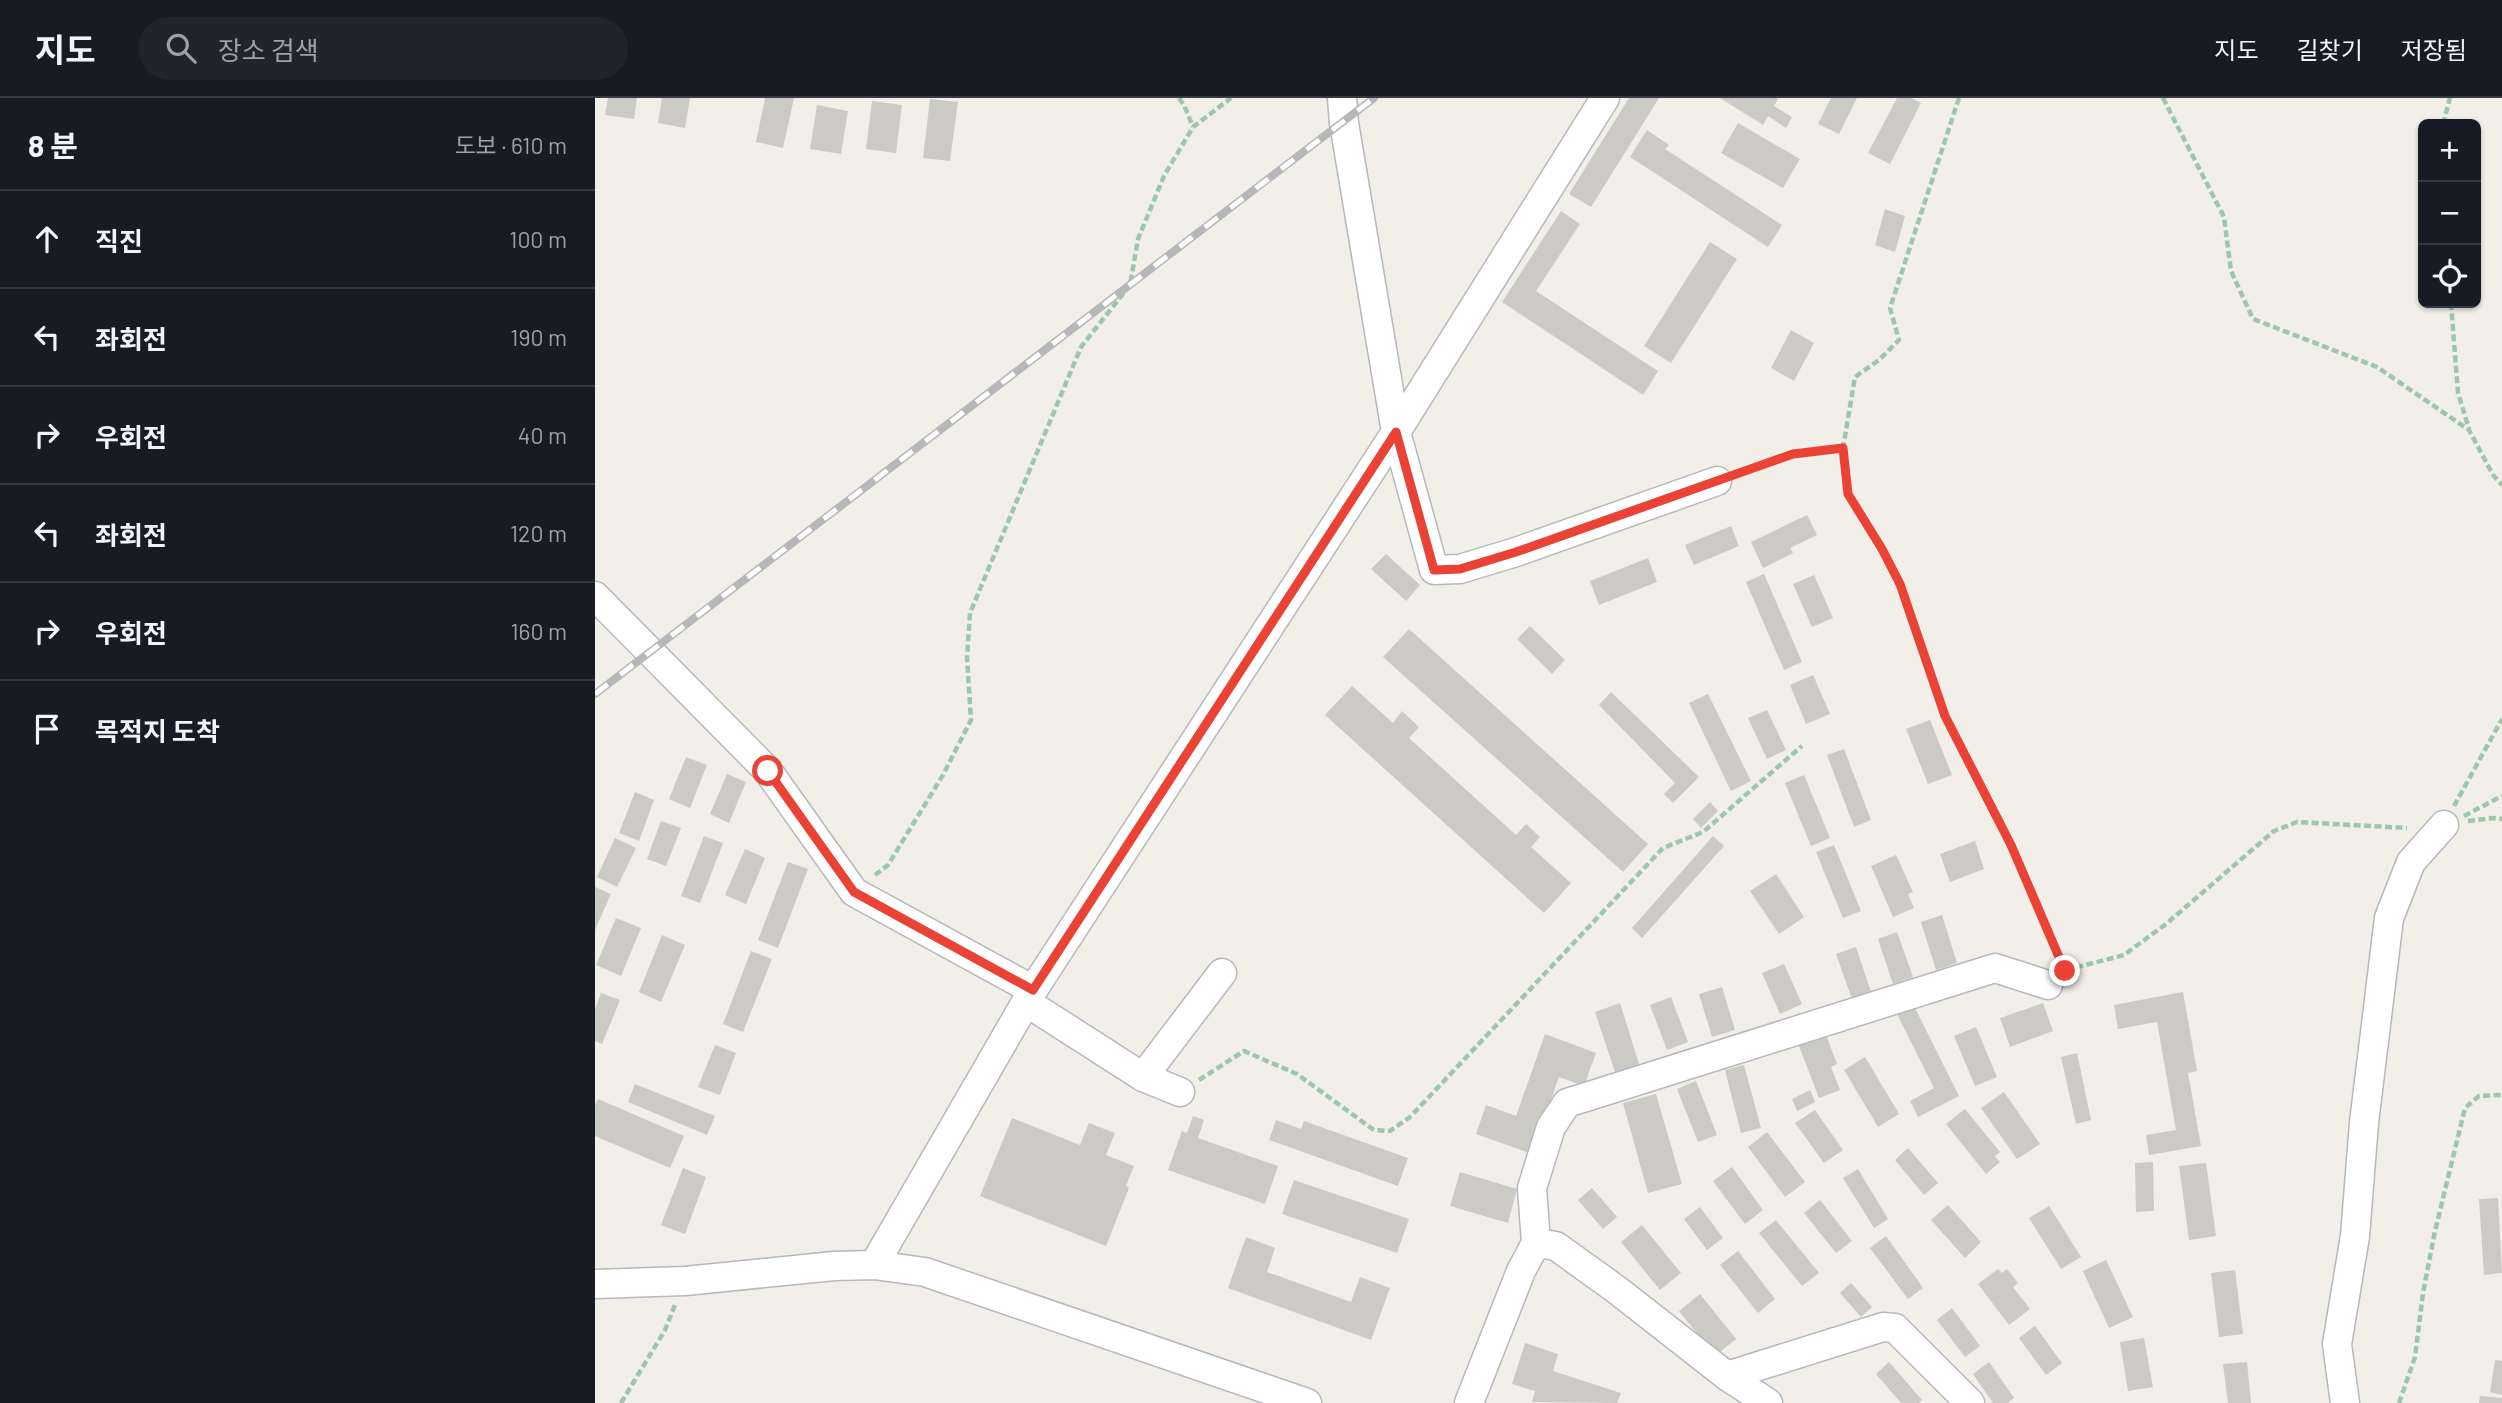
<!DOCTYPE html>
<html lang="ko">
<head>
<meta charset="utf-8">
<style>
	body { margin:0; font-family:Barlow,"Noto Sans KR",sans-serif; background:#20242c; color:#f1f3f6 }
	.controls { position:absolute; right:21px; top:21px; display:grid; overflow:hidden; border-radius:10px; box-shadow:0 2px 5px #0004 }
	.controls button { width:63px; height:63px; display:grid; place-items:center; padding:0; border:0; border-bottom:2px solid #363941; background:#171b24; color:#f1f3f6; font:35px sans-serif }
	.stop { position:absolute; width:21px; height:21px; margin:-16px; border:5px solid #ea4335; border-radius:50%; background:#fff }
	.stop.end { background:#ea4335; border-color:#fff; box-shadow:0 2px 7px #0008 }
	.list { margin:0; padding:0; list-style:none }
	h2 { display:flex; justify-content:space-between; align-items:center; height:91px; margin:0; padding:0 28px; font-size:30px }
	h2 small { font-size:23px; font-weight:400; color:#9ea1a6 }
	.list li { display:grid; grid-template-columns:46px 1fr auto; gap:21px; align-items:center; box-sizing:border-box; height:98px; padding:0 28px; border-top:2px solid #363941 }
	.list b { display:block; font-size:26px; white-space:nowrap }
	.list em { font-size:23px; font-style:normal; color:#9ea1a6 }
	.icon { flex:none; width:38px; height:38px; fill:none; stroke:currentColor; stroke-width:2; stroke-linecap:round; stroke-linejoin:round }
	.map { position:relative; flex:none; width:1907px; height:1305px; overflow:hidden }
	header { display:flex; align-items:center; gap:42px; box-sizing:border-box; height:98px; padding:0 35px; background:#171b24; border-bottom:2px solid #363941 }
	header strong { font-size:33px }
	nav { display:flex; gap:38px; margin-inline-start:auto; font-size:24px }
	.search { width:490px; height:63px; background:#20242c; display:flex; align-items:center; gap:18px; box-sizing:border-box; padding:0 24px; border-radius:38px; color:#9ea1a6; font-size:26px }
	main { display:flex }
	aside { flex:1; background:#171b24 }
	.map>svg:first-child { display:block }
</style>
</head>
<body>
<header>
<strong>지도</strong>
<div class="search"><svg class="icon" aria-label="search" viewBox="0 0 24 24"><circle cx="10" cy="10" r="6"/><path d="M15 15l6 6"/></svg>장소 검색</div>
<nav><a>지도</a><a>길찾기</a><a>저장됨</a></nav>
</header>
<main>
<aside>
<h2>8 분<small>도보 · 610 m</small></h2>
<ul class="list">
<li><svg class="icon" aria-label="ahead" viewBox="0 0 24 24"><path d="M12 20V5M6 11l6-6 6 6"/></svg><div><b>직진</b></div><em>100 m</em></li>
<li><svg class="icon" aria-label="left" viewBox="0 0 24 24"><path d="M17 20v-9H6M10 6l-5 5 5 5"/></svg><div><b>좌회전</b></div><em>190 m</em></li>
<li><svg class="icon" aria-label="right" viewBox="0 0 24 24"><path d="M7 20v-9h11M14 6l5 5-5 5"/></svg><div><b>우회전</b></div><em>40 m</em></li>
<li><svg class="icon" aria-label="left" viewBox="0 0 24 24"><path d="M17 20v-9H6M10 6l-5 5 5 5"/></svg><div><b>좌회전</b></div><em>120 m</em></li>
<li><svg class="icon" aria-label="right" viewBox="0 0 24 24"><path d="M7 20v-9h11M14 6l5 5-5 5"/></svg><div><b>우회전</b></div><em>160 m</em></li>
<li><svg class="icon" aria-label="arrive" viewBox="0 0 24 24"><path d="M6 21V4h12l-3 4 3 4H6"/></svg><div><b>목적지 도착</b></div></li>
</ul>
</aside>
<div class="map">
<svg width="1907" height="1305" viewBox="0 0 1907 1305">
	<rect width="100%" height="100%" fill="#f1efe8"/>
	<g fill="#cccac5">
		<path d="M 13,0 L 42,0 L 39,21 L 10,17 Z"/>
		<path d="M 67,0 L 95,0 L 90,30 L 63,25 Z"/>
		<path d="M 170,0 L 199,0 L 188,50 L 161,44 Z"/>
		<path d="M 1034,0 L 1064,0 L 996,109 L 974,96 Z"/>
		<path d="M 1125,0 L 1182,0 L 1183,1 L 1179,8 L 1197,19 L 1191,30 L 1173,18 L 1168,27 Z"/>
		<path d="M 1236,0 L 1262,0 L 1244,36 L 1223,26 Z"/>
		<path d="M 1302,0 L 1316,0 L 1326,5 L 1295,66 L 1273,55 Z"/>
		<path d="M 335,1 L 363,4 L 355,63 L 328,60 Z"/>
		<path d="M 277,3 L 307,7 L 301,55 L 271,51 Z"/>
		<path d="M 222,7 L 253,13 L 246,56 L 215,51 Z"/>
		<path d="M 1143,25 L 1205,61 L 1188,90 L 1126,55 Z"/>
		<path d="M 1052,32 L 1074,47 L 1070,51 L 1187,127 L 1173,149 L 1035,59 Z"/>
		<path d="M 1290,111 L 1310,118 L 1300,154 L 1280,147 Z"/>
		<path d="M 966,113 L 985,126 L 941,193 L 1063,273 L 1048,297 L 907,204 Z"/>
		<path d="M 1115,144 L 1142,161 L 1076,265 L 1049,248 Z"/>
		<path d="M 1196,232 L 1219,245 L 1199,283 L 1176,270 Z"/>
		<path d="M 1212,417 L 1222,437 L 1195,450 L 1198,455 L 1168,470 L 1156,444 Z"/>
		<path d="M 1136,428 L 1144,448 L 1099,467 L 1090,447 Z"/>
		<path d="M 791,456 L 825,487 L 811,503 L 776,471 Z"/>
		<path d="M 1053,460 L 1062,484 L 1004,507 L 995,483 Z"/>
		<path d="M 1169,476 L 1207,564 L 1189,572 L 1151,484 Z"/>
		<path d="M 1219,477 L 1238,520 L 1217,529 L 1198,486 Z"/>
		<path d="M 935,528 L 970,562 L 957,576 L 922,541 Z"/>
		<path d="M 814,531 L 1053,746 L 1028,774 L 788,559 Z"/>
		<path d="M 1218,577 L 1235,616 L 1211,626 L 1195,587 Z"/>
		<path d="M 757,588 L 798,625 L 807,613 L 824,629 L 814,640 L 921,737 L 931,726 L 945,739 L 936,749 L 976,785 L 949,815 L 730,617 Z"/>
		<path d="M 1016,594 L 1104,679 L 1078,705 L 1069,696 L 1080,685 L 1004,607 Z"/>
		<path d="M 1113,596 L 1156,683 L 1136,693 L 1094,605 Z"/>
		<path d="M 1172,612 L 1191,652 L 1172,661 L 1153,620 Z"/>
		<path d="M 1335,622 L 1357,677 L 1333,686 L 1311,631 Z"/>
		<path d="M 1249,651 L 1276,722 L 1259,729 L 1232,657 Z"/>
		<path d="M 91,659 L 112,667 L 95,710 L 74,701 Z"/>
		<path d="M 132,676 L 151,684 L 134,725 L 115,716 Z"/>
		<path d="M 1209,677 L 1235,740 L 1216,748 L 1190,685 Z"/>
		<path d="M 40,694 L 59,702 L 44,743 L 24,735 Z"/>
		<path d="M 1115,704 L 1123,713 L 1106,730 L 1098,721 Z"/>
		<path d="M 66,723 L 86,730 L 71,768 L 52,761 Z"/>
		<path d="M 109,738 L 128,745 L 105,805 L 86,798 Z"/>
		<path d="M 1118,738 L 1129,748 L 1047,840 L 1037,830 Z"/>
		<path d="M 20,740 L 41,750 L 22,789 L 2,779 Z"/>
		<path d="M 1380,743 L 1389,771 L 1355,784 L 1345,756 Z"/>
		<path d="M 1239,747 L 1266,813 L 1248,820 L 1221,754 Z"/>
		<path d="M 150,751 L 170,760 L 151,806 L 130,797 Z"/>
		<path d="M 1301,757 L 1318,794 L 1313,796 L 1319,810 L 1298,819 L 1276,768 Z"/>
		<path d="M 193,764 L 213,771 L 183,850 L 163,842 Z"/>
		<path d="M 1181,776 L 1209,819 L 1184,836 L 1155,793 Z"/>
		<path d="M 0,789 L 16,796 L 0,832 Z"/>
		<path d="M 1347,817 L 1362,865 L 1341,872 L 1326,824 Z"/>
		<path d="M 21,820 L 46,830 L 26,878 L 1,867 Z"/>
		<path d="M 1302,834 L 1318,879 L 1298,886 L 1283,841 Z"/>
		<path d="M 67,837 L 90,847 L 66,904 L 44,894 Z"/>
		<path d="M 1261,849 L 1276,894 L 1257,901 L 1241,856 Z"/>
		<path d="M 156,853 L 177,861 L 148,934 L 128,926 Z"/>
		<path d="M 1189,866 L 1207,906 L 1185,916 L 1167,875 Z"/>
		<path d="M 1127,889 L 1140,932 L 1117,939 L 1104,896 Z"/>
		<path d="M 1588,894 L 1602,973 L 1593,975 L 1606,1048 L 1554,1057 L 1551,1037 L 1581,1032 L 1562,924 L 1523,931 L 1519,907 Z"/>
		<path d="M 6,895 L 25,902 L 7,946 L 0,943 L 0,911 Z"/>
		<path d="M 1076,899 L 1093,944 L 1072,952 L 1055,907 Z"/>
		<path d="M 1025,905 L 1044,966 L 1020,974 L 1000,914 Z"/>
		<path d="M 1448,905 L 1458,933 L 1415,949 L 1405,920 Z"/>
		<path d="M 1319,908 L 1364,998 L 1323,1019 L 1315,1003 L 1339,990 L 1302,916 Z"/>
		<path d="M 1381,929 L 1402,979 L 1380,988 L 1359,938 Z"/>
		<path d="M 950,936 L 1001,955 L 989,988 L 964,979 L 937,1056 L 881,1036 L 891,1007 L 921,1018 Z"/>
		<path d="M 1231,937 L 1242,966 L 1236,969 L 1245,992 L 1224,1000 L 1204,948 Z"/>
		<path d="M 120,947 L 141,955 L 125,997 L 103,989 Z"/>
		<path d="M 1482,955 L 1496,1022 L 1481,1026 L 1466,959 Z"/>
		<path d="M 1270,959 L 1304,1016 L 1283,1029 L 1249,972 Z"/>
		<path d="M 1149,967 L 1166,1030 L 1146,1035 L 1130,972 Z"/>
		<path d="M 1101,983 L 1122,1037 L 1103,1044 L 1082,991 Z"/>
		<path d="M 40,986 L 120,1018 L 112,1037 L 33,1004 Z"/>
		<path d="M 1215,992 L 1220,1004 L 1202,1013 L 1197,1001 Z"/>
		<path d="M 1409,994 L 1445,1046 L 1422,1061 L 1386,1010 Z"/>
		<path d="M 1061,996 L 1087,1086 L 1053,1095 L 1028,1005 Z"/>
		<path d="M 3,1001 L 89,1038 L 75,1070 L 0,1038 L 0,1007 Z"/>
		<path d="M 1370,1011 L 1405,1054 L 1400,1058 L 1405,1064 L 1391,1076 L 1351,1026 Z"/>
		<path d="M 1220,1012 L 1248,1052 L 1229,1065 L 1200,1025 Z"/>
		<path d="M 598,1018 L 609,1022 L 603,1040 L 683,1068 L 670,1106 L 573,1072 L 587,1033 L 592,1035 Z"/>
		<path d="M 417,1020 L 485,1047 L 494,1025 L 520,1035 L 511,1057 L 539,1068 L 531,1088 L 534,1090 L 511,1148 L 385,1098 Z"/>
		<path d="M 681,1022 L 706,1031 L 709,1023 L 813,1060 L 803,1088 L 674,1042 Z"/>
		<path d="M 1172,1034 L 1210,1084 L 1190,1099 L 1153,1049 Z"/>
		<path d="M 1313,1050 L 1343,1085 L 1329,1097 L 1300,1062 Z"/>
		<path d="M 1558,1064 L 1559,1113 L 1541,1114 L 1540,1065 Z"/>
		<path d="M 1611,1065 L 1621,1138 L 1594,1142 L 1584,1068 Z"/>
		<path d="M 1137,1069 L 1168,1112 L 1150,1126 L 1118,1083 Z"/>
		<path d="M 88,1070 L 111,1079 L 90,1136 L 66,1127 Z"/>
		<path d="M 1263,1071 L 1293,1121 L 1279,1130 L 1248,1080 Z"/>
		<path d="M 865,1074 L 922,1091 L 913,1125 L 855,1108 Z"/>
		<path d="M 699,1082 L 814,1121 L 802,1155 L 687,1116 Z"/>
		<path d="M 997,1090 L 1022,1119 L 1008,1131 L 983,1102 Z"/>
		<path d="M 1903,1100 L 1907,1175 L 1889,1177 L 1884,1101 Z"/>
		<path d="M 1225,1102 L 1257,1143 L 1241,1155 L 1209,1115 Z"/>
		<path d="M 1353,1107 L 1386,1144 L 1370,1160 L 1336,1122 Z"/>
		<path d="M 1454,1108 L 1486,1159 L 1466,1171 L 1434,1120 Z"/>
		<path d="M 1105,1109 L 1128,1140 L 1112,1152 L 1089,1121 Z"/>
		<path d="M 1181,1122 L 1224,1175 L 1207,1188 L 1164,1135 Z"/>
		<path d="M 1047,1127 L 1086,1175 L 1065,1192 L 1026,1144 Z"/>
		<path d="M 1291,1138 L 1328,1190 L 1313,1201 L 1275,1150 Z"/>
		<path d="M 651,1139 L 680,1150 L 672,1174 L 756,1204 L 765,1179 L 795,1190 L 776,1242 L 633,1190 Z"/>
		<path d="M 1143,1153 L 1180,1201 L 1163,1215 L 1125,1167 Z"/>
		<path d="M 1511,1162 L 1538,1219 L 1514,1230 L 1488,1173 Z"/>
		<path d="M 1403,1171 L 1407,1175 L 1412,1171 L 1423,1185 L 1418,1189 L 1435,1211 L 1414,1227 L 1383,1186 Z"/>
		<path d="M 1640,1172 L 1648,1236 L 1624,1239 L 1616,1175 Z"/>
		<path d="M 1256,1185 L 1277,1209 L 1266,1219 L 1245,1195 Z"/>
		<path d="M 1105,1196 L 1141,1241 L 1120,1258 L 1084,1213 Z"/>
		<path d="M 1357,1210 L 1385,1248 L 1370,1259 L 1342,1222 Z"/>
		<path d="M 1440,1228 L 1467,1265 L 1451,1277 L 1424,1240 Z"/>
		<path d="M 1549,1240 L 1558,1289 L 1533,1293 L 1525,1244 Z"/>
		<path d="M 930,1245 L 963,1256 L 958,1273 L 1026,1295 L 1022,1305 L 937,1304 L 940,1293 L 917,1286 Z"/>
		<path d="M 1900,1262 L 1907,1263 L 1907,1297 L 1895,1294 Z"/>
		<path d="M 1294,1264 L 1327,1302 L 1324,1305 L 1306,1305 L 1281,1276 Z"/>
		<path d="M 1394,1264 L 1419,1300 L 1413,1305 L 1398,1305 L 1378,1276 Z"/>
		<path d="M 1652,1264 L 1656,1305 L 1633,1305 L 1628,1266 Z"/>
		<path d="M 1885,1298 L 1907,1300 L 1907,1305 L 1884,1305 Z"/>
	</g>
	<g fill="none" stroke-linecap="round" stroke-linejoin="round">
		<defs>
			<g id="minor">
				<path d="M 747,0 L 749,25 L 801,334 L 839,472 L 865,471 L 921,454 L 1122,383"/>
				<path d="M 0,498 L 173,673 L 259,794 L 438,892"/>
				<path d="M 431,904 L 548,979 L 585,994"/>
				<path d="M 548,979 L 627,875"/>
				<path d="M 941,1145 L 961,1148 L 1022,1192 L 1132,1278 L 1173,1305"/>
				<path d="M 279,1167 L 438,892 L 801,334 L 1010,0"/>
				<path d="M 0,1186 L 90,1183 L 239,1168 L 279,1167 L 330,1174 L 712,1305"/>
				<path d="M 1132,1278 L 1288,1229 L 1300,1230 L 1375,1305"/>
				<path d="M 874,1305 L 926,1173 L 941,1145 L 937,1090 L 956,1029 L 972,1005 L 1400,870 L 1453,887"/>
				<path d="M 1750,1305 L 1742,1246 L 1760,1138 L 1769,1025 L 1794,820 L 1816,764 L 1849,727"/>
			</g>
		</defs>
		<use href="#minor" stroke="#b5b8bc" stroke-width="31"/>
		<g stroke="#9cc7a9" stroke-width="4.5" stroke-dasharray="7 3.5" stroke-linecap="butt">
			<path d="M 584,0 L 589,7 L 598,29"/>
			<path d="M 1364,0 L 1295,210 L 1304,242 L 1284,262 L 1260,279 L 1248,350 L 1253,396 L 1287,451 L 1305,486 L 1350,618 L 1416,747 L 1467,865"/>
			<path d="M 1568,0 L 1629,119 L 1636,173 L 1658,221 L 1782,269 L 1874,332 L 1898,377 L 1907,387"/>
			<path d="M 1848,26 L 1855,0"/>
			<path d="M 1856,205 L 1863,295 L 1874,331"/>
			<path d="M 1144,375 L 1198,356 L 1248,350"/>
			<path d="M 1859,708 L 1907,621"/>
			<path d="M 1869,718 L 1907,698"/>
			<path d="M 1873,723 L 1898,720 L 1907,721"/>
			<path d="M 280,777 L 293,767 L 348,677 L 376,622 L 372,560 L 375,515 L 486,249 L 535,187 L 543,141 L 569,78 L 598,29 L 636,0"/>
			<path d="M 1471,872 L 1529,857 L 1571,826 L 1679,733 L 1702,724 L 1812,730"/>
			<path d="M 604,982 L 649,953 L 702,976 L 779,1032 L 795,1033 L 815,1019 L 1068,750 L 1108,734 L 1207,648"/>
			<path d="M 26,1305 L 70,1232 L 80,1207"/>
			<path d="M 1804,1305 L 1820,1259 L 1828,1195 L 1840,1133 L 1870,1010 L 1884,998 L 1907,997"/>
		</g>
		<use href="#minor" stroke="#fff" stroke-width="28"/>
		<defs>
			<path id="rail" d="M 0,596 L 779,0"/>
		</defs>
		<use href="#rail" stroke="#b6b7b8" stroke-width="8"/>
		<use href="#rail" stroke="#fff" stroke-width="5" stroke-dasharray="16" stroke-linecap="butt"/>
	</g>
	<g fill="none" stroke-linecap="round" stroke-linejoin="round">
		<path stroke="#ea4335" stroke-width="9" d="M 173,673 L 259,794 L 438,892 L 801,334 L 839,472 L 865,471 L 921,454 L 1198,356 L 1248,350 L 1253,396 L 1287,451 L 1305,486 L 1350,618 L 1416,747 L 1470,873"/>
	</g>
</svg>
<div class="controls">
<button>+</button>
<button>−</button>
<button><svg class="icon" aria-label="locate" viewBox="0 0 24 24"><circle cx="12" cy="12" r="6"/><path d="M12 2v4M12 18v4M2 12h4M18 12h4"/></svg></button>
</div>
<div class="stop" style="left:173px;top:673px"></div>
<div class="stop end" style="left:1470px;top:873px"></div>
</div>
</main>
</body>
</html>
